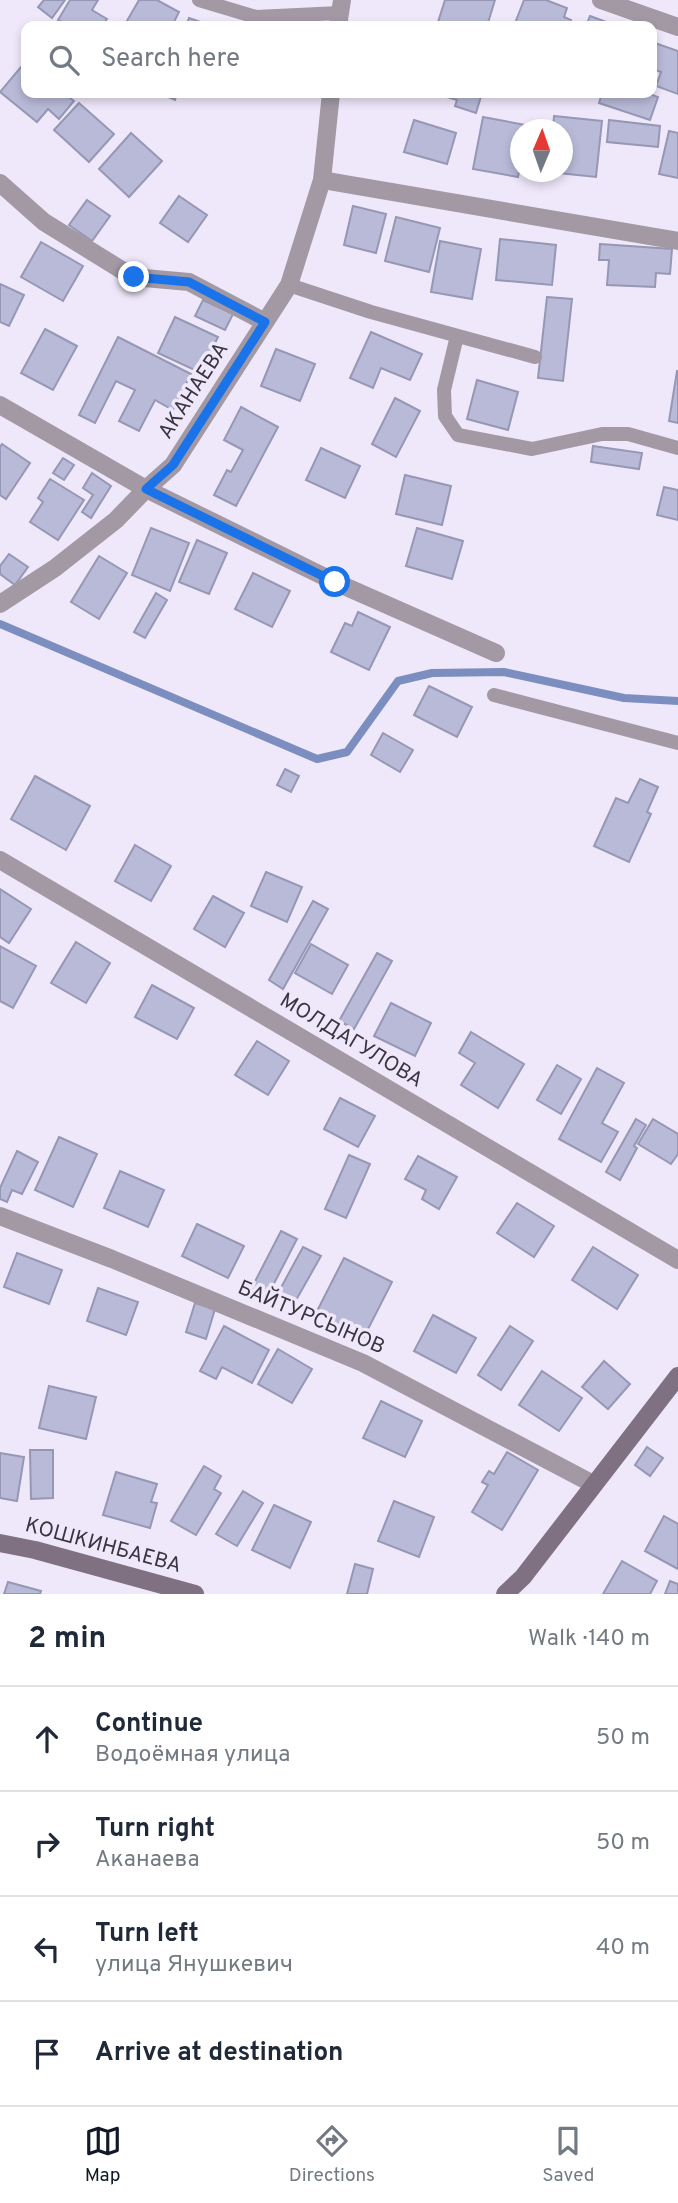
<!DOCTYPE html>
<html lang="en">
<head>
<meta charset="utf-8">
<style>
	body { margin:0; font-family:Overpass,sans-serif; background:#f6f6f7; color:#1f2937 }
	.compass { position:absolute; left:510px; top:119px; width:63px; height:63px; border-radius:50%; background:#fff; box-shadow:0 4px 10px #0003; rotate:2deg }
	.stop { position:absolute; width:21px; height:21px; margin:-16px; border:5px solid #1a73e8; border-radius:50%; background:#fff }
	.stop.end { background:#1a73e8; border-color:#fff; box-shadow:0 2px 7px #0008 }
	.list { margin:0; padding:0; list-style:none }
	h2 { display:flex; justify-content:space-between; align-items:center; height:91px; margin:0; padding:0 28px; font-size:30px }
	h2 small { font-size:23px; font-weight:400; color:#747a83 }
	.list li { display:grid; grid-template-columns:46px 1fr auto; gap:21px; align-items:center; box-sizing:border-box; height:105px; padding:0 28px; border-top:2px solid #e0e1e3 }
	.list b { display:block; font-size:26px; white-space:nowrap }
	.list p { margin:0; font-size:23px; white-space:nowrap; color:#747a83 }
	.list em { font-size:23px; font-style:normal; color:#747a83 }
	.icon { flex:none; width:38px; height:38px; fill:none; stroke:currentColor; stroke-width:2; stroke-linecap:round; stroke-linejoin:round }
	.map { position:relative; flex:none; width:678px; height:1594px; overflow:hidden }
	.search { position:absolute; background:#fff; box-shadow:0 4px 10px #0003; left:21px; right:21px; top:21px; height:77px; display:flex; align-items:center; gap:18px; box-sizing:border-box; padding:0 24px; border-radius:14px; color:#747a83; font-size:26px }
	.sheet { height:511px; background:#fff }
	nav { display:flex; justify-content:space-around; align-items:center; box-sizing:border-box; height:98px; border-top:2px solid #e0e1e3; background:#fff; font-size:19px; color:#747a83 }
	nav a { display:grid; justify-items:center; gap:4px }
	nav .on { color:#111827 }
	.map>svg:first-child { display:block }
</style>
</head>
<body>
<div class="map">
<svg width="678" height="1594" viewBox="0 0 678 1594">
	<rect width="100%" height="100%" fill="#efe8fb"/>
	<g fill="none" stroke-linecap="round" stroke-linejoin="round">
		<path stroke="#7b8ebf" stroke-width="8" d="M 0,624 L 317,759 L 347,752 L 398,681 L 432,673 L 504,672 L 624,698 L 678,701"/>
	</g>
	<g fill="#b9bad8" stroke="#9697b5" stroke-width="2">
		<path d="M 44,0 L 65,0 L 52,18 L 38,7 Z"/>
		<path d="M 70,0 L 98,0 L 92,10 L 107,19 L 102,26 L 69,26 L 58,20 Z"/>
		<path d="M 139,0 L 157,0 L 179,12 L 172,26 L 124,26 Z"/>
		<path d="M 445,0 L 495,0 L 487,26 L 451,26 L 438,22 Z"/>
		<path d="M 524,0 L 546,0 L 567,8 L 564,17 L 571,20 L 569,26 L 514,26 Z"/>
		<path d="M 590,16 L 617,26 L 586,26 Z"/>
		<path d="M 189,18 L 212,26 L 186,26 Z"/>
		<path d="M 652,42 L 678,51 L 678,94 L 656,86 L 661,72 L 652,69 Z"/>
		<path d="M 26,61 L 26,93 L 63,93 L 74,101 L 59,119 L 48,109 L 37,122 L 0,92 Z"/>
		<path d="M 159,93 L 177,93 L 175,100 Z"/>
		<path d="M 434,93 L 482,93 L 476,113 L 455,106 L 457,100 Z"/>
		<path d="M 602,93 L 647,93 L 658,97 L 650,120 L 599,103 Z"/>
		<path d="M 79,103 L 114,134 L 89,162 L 54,130 Z"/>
		<path d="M 554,116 L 602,121 L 596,177 L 548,172 L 562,172 L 562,130 L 553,130 Z"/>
		<path d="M 483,117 L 536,127 L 536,130 L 520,130 L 520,166 L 518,177 L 473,169 Z"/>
		<path d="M 414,120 L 456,133 L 447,164 L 404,152 Z"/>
		<path d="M 609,120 L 660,126 L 658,147 L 607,142 Z"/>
		<path d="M 669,131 L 678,133 L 678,178 L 659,174 Z"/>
		<path d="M 131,133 L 162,161 L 129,197 L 99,169 Z"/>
		<path d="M 179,196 L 207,215 L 188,242 L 160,223 Z"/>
		<path d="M 87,200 L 110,216 L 92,241 L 69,225 Z"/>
		<path d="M 353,206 L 386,214 L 376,253 L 344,245 Z"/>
		<path d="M 396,217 L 440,228 L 429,272 L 385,261 Z"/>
		<path d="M 500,239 L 556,245 L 552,285 L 496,280 Z"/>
		<path d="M 440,241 L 481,249 L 472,299 L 431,292 Z"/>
		<path d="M 41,242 L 83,266 L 63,301 L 21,277 Z"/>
		<path d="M 600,244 L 672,249 L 670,274 L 656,273 L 655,287 L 607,285 L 609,260 L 599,260 Z"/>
		<path d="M 0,284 L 24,295 L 9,326 L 0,322 Z"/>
		<path d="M 547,297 L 572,299 L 563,381 L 538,378 Z"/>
		<path d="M 203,300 L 233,314 L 225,330 L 195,316 Z"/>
		<path d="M 175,317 L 218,337 L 201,373 L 158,353 Z"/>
		<path d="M 45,329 L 77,346 L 53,390 L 21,373 Z"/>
		<path d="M 371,332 L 422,354 L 410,380 L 381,368 L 373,388 L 350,378 Z"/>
		<path d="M 118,337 L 191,374 L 173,410 L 155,400 L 139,431 L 119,421 L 135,390 L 116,381 L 95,423 L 79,415 Z"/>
		<path d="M 276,349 L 315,364 L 300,401 L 261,386 Z"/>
		<path d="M 677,371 L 678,371 L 678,423 L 669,421 Z"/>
		<path d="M 477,380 L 518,392 L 508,430 L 467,419 Z"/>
		<path d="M 395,398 L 420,411 L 396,457 L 372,444 Z"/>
		<path d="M 241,407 L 278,427 L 236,506 L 214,495 L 227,470 L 231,472 L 243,450 L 224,440 Z"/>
		<path d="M 2,444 L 30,463 L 6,499 L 0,495 L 0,447 Z"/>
		<path d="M 593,446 L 642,453 L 639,469 L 591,462 Z"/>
		<path d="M 321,448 L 360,466 L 345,498 L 306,480 Z"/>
		<path d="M 63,458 L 74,465 L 64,480 L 53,473 Z"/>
		<path d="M 92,473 L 111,486 L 91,518 L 82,512 L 93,495 L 83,488 Z"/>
		<path d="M 405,475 L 451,486 L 442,525 L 396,514 Z"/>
		<path d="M 50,479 L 84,500 L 58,540 L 30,522 L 43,502 L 38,498 Z"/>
		<path d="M 664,487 L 678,490 L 678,520 L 657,515 Z"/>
		<path d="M 151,528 L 189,543 L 170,591 L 132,575 Z"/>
		<path d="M 417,528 L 463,541 L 452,579 L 406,566 Z"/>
		<path d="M 197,540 L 227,553 L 209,594 L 179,582 Z"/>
		<path d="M 9,554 L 28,567 L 15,585 L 0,574 L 0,566 Z"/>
		<path d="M 99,556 L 127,573 L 99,619 L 71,602 Z"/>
		<path d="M 253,573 L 290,591 L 272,627 L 235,609 Z"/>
		<path d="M 156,593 L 167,600 L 145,638 L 134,632 Z"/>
		<path d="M 358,612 L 390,627 L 369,670 L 331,652 L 345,623 L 352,626 Z"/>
		<path d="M 429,686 L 472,707 L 457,737 L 414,715 Z"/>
		<path d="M 383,733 L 413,750 L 400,772 L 371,755 Z"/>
		<path d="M 285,769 L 299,776 L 291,792 L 277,785 Z"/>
		<path d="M 35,776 L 90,806 L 66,850 L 11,819 Z"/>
		<path d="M 640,779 L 658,787 L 647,812 L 651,814 L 629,862 L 594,846 L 616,798 L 628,803 Z"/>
		<path d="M 135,845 L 171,866 L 151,901 L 115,881 Z"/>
		<path d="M 266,872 L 302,887 L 287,922 L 251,906 Z"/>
		<path d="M 0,889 L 31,909 L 9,943 L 0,937 Z"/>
		<path d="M 213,896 L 244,913 L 225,947 L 194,929 Z"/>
		<path d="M 313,901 L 328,909 L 283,989 L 269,980 Z"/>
		<path d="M 76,942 L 110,963 L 86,1003 L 51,983 Z"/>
		<path d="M 311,944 L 348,965 L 332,994 L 295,973 Z"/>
		<path d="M 0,946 L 36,966 L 13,1008 L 0,1001 Z"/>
		<path d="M 377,953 L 392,961 L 354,1029 L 339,1021 Z"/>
		<path d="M 152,985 L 194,1008 L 177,1039 L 135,1017 Z"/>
		<path d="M 391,1003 L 431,1023 L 415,1056 L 374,1036 Z"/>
		<path d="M 471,1032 L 524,1064 L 498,1108 L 461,1085 L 475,1063 L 459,1053 Z"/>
		<path d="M 257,1041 L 289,1061 L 268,1095 L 235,1075 Z"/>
		<path d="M 557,1065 L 581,1079 L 561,1114 L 537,1100 Z"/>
		<path d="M 597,1068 L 624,1083 L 602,1123 L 618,1132 L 601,1162 L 559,1139 Z"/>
		<path d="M 340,1098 L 375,1116 L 358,1147 L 324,1129 Z"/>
		<path d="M 636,1119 L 646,1125 L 634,1146 L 637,1148 L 620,1180 L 606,1172 Z"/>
		<path d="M 653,1119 L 678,1134 L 678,1154 L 671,1164 L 638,1144 Z"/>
		<path d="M 59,1137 L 97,1154 L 73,1207 L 35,1190 Z"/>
		<path d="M 17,1151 L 38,1162 L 22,1194 L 12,1190 L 7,1202 L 0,1199 L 0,1188 Z"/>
		<path d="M 349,1155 L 370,1164 L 346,1218 L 325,1209 Z"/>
		<path d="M 418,1156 L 457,1177 L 439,1209 L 422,1199 L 426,1190 L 405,1179 Z"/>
		<path d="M 120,1171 L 164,1190 L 148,1227 L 104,1208 Z"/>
		<path d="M 517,1203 L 554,1226 L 534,1257 L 497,1233 Z"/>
		<path d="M 197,1224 L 244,1246 L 228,1278 L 182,1256 Z"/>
		<path d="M 281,1231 L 297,1239 L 264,1303 L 248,1295 Z"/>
		<path d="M 303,1247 L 321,1256 L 295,1302 L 278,1293 Z"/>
		<path d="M 593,1247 L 638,1275 L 617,1309 L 572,1280 Z"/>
		<path d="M 17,1253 L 62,1270 L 49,1304 L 4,1287 Z"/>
		<path d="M 344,1258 L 392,1282 L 364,1337 L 316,1313 Z"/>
		<path d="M 98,1288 L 138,1302 L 126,1335 L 87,1321 Z"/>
		<path d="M 195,1303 L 215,1309 L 206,1339 L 186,1332 Z"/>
		<path d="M 433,1315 L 476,1338 L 456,1373 L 414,1351 Z"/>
		<path d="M 224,1326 L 269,1350 L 252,1383 L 222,1367 L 216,1379 L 200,1371 Z"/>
		<path d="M 510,1326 L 533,1341 L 501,1390 L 478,1375 Z"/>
		<path d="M 278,1349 L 312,1369 L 292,1403 L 258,1384 Z"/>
		<path d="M 604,1361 L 630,1384 L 608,1409 L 582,1387 Z"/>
		<path d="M 542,1371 L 582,1398 L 559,1431 L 519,1405 Z"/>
		<path d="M 49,1386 L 96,1397 L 86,1439 L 39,1428 Z"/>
		<path d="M 381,1401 L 422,1421 L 405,1457 L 363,1438 Z"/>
		<path d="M 647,1447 L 663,1458 L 650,1476 L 635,1465 Z"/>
		<path d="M 30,1450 L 53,1450 L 53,1498 L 31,1499 Z"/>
		<path d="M 507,1452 L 538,1470 L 502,1530 L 472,1512 L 488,1485 L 482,1482 L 489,1471 L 494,1474 Z"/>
		<path d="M 0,1453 L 24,1457 L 17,1501 L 0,1498 Z"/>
		<path d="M 204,1466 L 221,1476 L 214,1489 L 221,1493 L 196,1535 L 171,1521 Z"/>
		<path d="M 116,1472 L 157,1484 L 151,1502 L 157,1503 L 150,1528 L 103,1515 Z"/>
		<path d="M 243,1491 L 263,1503 L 237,1546 L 216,1534 Z"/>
		<path d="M 394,1501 L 434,1517 L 419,1557 L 378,1541 Z"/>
		<path d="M 274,1505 L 311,1522 L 290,1568 L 252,1550 Z"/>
		<path d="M 664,1516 L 678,1524 L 678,1569 L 645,1551 Z"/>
		<path d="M 622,1561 L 657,1581 L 650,1594 L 603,1594 Z"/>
		<path d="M 355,1564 L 373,1569 L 367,1594 L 347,1594 Z"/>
		<path d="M 670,1581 L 678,1584 L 678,1594 L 665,1594 Z"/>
		<path d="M 8,1582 L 41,1591 L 40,1594 L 4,1594 Z"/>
	</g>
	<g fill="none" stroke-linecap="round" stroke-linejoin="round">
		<g stroke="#a299a4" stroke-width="14">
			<path d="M 199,0 L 256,17 L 339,13"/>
			<path d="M 289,285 L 371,312 L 535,357"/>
			<path d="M 457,336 L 444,390 L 445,416 L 458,435 L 532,449 L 602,434 L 628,434 L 678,448"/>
			<path d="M 494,695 L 678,743"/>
		</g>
		<g stroke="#a299a4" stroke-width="18">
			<path d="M 601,0 L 678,27"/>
			<path d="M 322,180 L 678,241"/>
			<path d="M 0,183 L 44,222 L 133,277 L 189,282 L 265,322"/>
			<path d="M 0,604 L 55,568 L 116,520 L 146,489 L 335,582 L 496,653"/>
			<path d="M 0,860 L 678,1260"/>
			<path d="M 0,1216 L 112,1259 L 363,1363 L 593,1484"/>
		</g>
		<g stroke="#a299a4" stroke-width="18">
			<path d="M 338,26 L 342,0"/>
			<path d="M 0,405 L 146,489 L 173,465 L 289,285 L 322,180 L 331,93"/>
		</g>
		<g stroke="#7f7181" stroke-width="18">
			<path d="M 0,1543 L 35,1550 L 195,1594"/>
			<path d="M 505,1594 L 523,1577 L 678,1376"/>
		</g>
	</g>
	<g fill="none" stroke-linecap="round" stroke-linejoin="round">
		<path stroke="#1a73e8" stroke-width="9" d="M 134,277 L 189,282 L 265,322 L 173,465 L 146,489 L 335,582"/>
	</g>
	<g text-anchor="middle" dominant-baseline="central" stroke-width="7" stroke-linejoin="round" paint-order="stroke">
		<g font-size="21" fill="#383440" stroke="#efe8fb">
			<text transform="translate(194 391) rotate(-57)">АКАНАЕВА</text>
			<text transform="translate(351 1041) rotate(31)">МОЛДАГУЛОВА</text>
			<text transform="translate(311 1318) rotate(23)">БАЙТУРСЫНОВ</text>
			<text transform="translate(103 1546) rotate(15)">КОШКИНБАЕВА</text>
		</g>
	</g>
</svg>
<svg class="compass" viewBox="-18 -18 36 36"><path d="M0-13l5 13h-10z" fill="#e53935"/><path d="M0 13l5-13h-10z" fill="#747a83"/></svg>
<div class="stop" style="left:335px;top:582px"></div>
<div class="stop end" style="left:134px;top:277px"></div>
<div class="search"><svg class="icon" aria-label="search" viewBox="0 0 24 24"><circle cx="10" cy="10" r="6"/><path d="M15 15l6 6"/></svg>Search here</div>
</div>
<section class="sheet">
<h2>2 min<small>Walk · 140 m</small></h2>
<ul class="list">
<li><svg class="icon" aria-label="ahead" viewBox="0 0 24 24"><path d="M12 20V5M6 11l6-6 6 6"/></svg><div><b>Continue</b><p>Водоёмная улица</p></div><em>50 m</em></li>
<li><svg class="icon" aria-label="right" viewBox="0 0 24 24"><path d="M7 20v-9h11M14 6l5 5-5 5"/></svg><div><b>Turn right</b><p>Аканаева</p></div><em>50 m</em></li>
<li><svg class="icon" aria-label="left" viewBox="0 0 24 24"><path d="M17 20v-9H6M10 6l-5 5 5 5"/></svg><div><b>Turn left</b><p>улица Янушкевич</p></div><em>40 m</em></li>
<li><svg class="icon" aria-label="arrive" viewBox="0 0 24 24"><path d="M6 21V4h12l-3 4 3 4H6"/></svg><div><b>Arrive at destination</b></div></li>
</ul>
</section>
<nav>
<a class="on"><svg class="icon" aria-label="map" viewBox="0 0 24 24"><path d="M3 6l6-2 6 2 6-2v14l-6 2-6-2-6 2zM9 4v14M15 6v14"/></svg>Map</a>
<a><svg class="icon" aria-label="directions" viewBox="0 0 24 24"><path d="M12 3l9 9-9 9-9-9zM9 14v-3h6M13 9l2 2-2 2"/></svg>Directions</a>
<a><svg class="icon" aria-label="saved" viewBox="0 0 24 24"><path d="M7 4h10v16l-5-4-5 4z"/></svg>Saved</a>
</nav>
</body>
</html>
